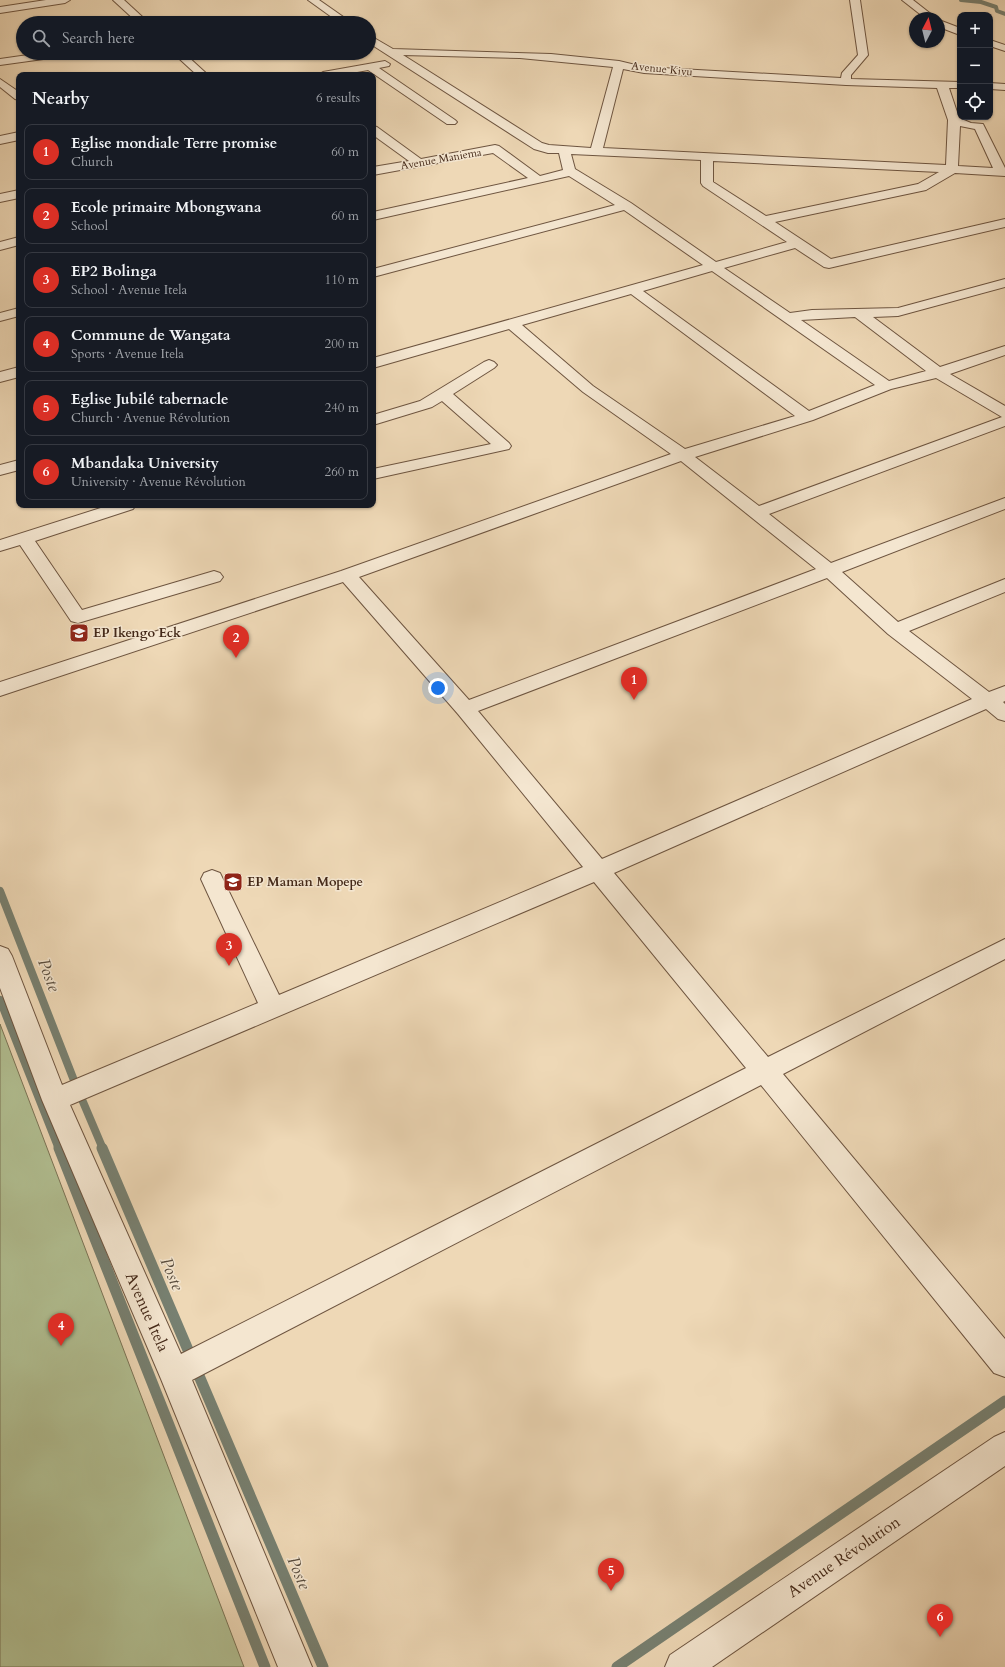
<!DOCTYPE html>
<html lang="en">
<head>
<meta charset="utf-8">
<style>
	body { margin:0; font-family:Cardo,serif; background:#20242c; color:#f1f3f6 }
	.controls { position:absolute; right:12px; top:12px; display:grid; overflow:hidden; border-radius:8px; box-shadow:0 1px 3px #0004 }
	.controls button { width:36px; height:36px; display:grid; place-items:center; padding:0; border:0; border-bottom:1px solid #363941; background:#171b24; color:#f1f3f6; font:20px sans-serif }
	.compass { position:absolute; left:909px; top:12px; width:36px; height:36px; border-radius:50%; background:#171b24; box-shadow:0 1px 3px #0004; rotate:7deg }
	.you { position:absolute; left:438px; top:688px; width:14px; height:14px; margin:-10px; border:3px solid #fff; border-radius:50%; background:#1a73e8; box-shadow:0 0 0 6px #1a73e833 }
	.badge { display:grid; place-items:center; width:26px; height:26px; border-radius:50%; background:#d93025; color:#fff; font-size:13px; font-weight:700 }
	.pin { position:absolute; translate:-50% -33px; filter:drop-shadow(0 1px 2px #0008) }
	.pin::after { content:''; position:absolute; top:21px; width:14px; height:12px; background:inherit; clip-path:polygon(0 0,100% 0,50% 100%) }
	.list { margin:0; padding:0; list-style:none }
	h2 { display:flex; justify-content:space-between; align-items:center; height:52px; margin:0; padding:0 16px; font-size:17px }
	h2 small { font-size:13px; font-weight:400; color:#9ea1a6 }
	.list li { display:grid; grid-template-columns:26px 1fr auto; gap:12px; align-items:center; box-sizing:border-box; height:56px; margin:0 8px 8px; padding:0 8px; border:1px solid #363941; border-radius:8px }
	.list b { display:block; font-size:15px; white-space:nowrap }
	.list p { margin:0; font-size:13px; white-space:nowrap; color:#9ea1a6 }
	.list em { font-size:13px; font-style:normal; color:#9ea1a6 }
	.icon { flex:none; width:22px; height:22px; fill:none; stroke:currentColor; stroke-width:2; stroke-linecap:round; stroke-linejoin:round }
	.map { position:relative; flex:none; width:1005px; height:1667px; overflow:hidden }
	.search { position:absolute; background:#171b24; box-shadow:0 1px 3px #0004; left:16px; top:16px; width:360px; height:44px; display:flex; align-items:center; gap:10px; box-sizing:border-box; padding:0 14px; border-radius:22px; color:#9ea1a6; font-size:15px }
	.panel { position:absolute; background:#171b24; box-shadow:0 1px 3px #0004; left:16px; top:72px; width:360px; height:436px; border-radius:8px }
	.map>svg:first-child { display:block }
</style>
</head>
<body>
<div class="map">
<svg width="1005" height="1667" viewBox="0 0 1005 1667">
	<rect width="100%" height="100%" fill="#eed8b6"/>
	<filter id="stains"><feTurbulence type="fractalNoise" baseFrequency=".005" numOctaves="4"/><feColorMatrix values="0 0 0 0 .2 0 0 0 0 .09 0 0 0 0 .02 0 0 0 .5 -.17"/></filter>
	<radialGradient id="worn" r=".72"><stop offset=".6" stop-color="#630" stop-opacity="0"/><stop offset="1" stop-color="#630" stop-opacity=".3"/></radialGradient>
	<path fill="#b2c093" stroke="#7b7456" d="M 0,1024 L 244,1667 L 0,1667 Z"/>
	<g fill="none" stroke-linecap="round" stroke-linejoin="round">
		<path stroke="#778071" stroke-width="4" d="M 961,0 L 981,2 L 996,7 L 997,11 L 1005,14"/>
		<g stroke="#778071" stroke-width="8">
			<path d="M 0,891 L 75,1083 L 103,1149"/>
			<path d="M 0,1000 L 59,1149"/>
		</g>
		<g stroke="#778071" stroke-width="11">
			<path d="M 59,1148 L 265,1667"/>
			<path d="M 102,1148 L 323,1667"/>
			<path d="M 617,1667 L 1005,1401"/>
		</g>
		<defs>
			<g id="minor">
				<path d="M 46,0 L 70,0 L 65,3 L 0,13 L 0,7 Z"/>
				<path d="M 113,0 L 124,0 L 149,23 L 138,23 Z"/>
				<path d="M 308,0 L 319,0 L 352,23 L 340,23 Z"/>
				<path d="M 850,0 L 860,0 L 868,55 L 851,75 L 851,79 L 960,82 L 960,88 L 949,88 L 959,118 L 971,123 L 983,124 L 1005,168 L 1005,176 L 955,173 L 926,190 L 775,222 L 831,259 L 1005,219 L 1005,227 L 829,268 L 824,267 L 795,248 L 724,268 L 790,313 L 812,310 L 898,308 L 1005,279 L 1005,287 L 898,316 L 873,317 L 940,367 L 1005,346 L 1005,355 L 950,374 L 1005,406 L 1005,426 L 769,514 L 831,563 L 1005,498 L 1005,509 L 842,572 L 898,622 L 1005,579 L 1005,592 L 909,631 L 989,692 L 1005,686 L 1005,701 L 1003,702 L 1005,704 L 1005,721 L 998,719 L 986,709 L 614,873 L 768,1057 L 1005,939 L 1005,959 L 783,1074 L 1005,1339 L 1005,1377 L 994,1373 L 761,1085 L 192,1380 L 312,1667 L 278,1667 L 161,1379 L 42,1100 L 0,988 L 0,946 L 8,949 L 12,956 L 62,1085 L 258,1003 L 201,879 L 204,873 L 212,870 L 220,873 L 279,995 L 583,867 L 458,714 L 343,582 L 0,696 L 0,682 L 341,571 L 671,454 L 583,392 L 509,329 L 373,368 L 373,358 L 703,265 L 624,210 L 373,277 L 373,269 L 615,205 L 569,176 L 373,220 L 373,212 L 528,178 L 493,153 L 373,175 L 373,167 L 409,161 L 373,135 L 373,126 L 377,127 L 421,159 L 495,145 L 499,146 L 540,176 L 563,170 L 559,153 L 548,153 L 534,149 L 369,43 L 369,35 L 393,49 L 551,54 L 619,61 L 644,67 L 841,78 L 842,73 L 858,55 ZM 403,55 L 520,58 L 613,67 L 591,148 L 549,145 L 542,143 ZM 623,69 L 644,73 L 846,85 L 937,88 L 948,120 L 946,165 L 603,148 ZM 960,126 L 975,129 L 993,168 L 958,166 ZM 571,154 L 701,160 L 701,183 L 703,186 L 787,242 L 716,262 L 631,203 L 575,169 ZM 713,161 L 939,172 L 918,184 L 766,216 L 713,182 ZM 712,271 L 875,385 L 809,411 L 643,291 ZM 631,294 L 795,416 L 685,449 L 593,386 L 522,325 ZM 855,317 L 926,371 L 889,381 L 801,320 ZM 936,378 L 1002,417 L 759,506 L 695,457 L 813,420 L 891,389 ZM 681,461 L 816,569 L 469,700 L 359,577 ZM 827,578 L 888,634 L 972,699 L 602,859 L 478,711 ZM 594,882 L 746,1068 L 181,1354 L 70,1105 Z"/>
				<path d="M 902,0 L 913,0 L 936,18 L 925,18 Z"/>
				<path d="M 939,20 L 960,28 L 960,35 L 939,27 Z"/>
				<path d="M 990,40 L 1005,45 L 1005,51 L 990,46 Z"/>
				<path d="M 42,53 L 70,53 L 65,56 L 0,65 L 0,59 Z"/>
				<path d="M 173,53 L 184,53 L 208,75 L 197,75 Z"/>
				<path d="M 385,61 L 390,64 L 389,66 L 379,68 L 455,120 L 457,122 L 455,124 L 447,124 L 368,70 L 341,75 L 318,75 L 323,72 Z"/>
				<path d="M 0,79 L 19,92 L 19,100 L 15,99 L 0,87 Z"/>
				<path d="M 990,83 L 1005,84 L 1005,90 L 990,89 Z"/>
				<path d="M 19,132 L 19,140 L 0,144 L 0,136 Z"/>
				<path d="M 19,190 L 19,198 L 0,202 L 0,194 Z"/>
				<path d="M 19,237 L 19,245 L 0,250 L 0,242 Z"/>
				<path d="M 19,308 L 19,316 L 0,321 L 0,313 Z"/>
				<path d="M 489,360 L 494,362 L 497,365 L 494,368 L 453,394 L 509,443 L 511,446 L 509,449 L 373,479 L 373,469 L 491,444 L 442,401 L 432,407 L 373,425 L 373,415 L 420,401 L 484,362 Z"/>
				<path d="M 19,367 L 19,377 L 0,382 L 0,372 Z"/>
				<path d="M 19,460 L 19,470 L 0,475 L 0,465 Z"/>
				<path d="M 110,505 L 136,505 L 133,509 L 35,541 L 82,610 L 214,571 L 220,573 L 223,577 L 220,581 L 78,623 L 71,621 L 20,545 L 0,551 L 0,540 Z"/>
				<path d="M 1005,1432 L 1005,1466 L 712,1667 L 665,1667 L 670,1655 L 994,1437 Z"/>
			</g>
		</defs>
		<use href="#minor" stroke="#6e5540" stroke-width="2"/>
		<use href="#minor" fill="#f4e6d0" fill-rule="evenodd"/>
	</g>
	<defs>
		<symbol id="school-square" viewBox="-11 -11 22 22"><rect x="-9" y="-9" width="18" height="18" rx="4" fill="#8f2418" stroke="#f4e6d0"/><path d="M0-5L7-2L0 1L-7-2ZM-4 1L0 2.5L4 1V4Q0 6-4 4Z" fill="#fff"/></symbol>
	</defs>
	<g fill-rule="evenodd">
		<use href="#school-square" x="68" y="622" width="22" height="22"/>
		<use href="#school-square" x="222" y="871" width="22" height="22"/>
	</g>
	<g text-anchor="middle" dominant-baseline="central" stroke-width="3" stroke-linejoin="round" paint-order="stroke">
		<g font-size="11" fill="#442919" stroke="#f4e6d0">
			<text transform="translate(662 69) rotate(6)">Avenue Kivu</text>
			<text transform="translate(441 159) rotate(-10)">Avenue Maniema</text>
		</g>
		<g font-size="13" font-weight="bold" fill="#442919" stroke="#f4e6d0" text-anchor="start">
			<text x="93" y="633">EP Ikengo Eck</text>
			<text x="247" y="882">EP Maman Mopepe</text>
		</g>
		<g font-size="16" fill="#442919" stroke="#f4e6d0">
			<text transform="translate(147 1312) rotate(66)">Avenue Itela</text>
			<text transform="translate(844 1557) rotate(-34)">Avenue Révolution</text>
		</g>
		<g font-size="17" font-style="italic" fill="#594d3e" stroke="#f4e6d0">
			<text transform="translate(49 975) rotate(69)">Poste</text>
			<text transform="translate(172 1274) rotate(67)">Poste</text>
			<text transform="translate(299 1573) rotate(67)">Poste</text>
		</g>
	</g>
	<rect width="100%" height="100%" filter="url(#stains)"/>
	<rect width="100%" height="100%" fill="url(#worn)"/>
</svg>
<div class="controls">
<button>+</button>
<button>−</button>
<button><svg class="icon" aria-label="locate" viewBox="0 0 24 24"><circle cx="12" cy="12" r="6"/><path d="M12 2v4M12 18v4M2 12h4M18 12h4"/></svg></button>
</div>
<svg class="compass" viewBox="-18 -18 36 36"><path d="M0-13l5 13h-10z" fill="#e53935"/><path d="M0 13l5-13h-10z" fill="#9ea1a6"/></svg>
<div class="you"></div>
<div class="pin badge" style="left:634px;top:700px">1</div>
<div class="pin badge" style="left:236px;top:658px">2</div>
<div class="pin badge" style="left:229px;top:966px">3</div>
<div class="pin badge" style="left:61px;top:1346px">4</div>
<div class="pin badge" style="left:611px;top:1591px">5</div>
<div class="pin badge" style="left:940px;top:1637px">6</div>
<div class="search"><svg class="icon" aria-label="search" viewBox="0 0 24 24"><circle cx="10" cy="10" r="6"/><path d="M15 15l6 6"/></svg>Search here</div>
<section class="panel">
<h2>Nearby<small>6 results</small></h2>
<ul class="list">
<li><span class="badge">1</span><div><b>Eglise mondiale Terre promise</b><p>Church</p></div><em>60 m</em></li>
<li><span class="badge">2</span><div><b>Ecole primaire Mbongwana</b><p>School</p></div><em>60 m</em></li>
<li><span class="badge">3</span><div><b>EP2 Bolinga</b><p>School · Avenue Itela</p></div><em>110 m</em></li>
<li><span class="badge">4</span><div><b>Commune de Wangata</b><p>Sports · Avenue Itela</p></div><em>200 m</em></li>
<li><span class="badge">5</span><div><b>Eglise Jubilé tabernacle</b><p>Church · Avenue Révolution</p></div><em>240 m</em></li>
<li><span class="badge">6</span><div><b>Mbandaka University</b><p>University · Avenue Révolution</p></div><em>260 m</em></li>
</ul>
</section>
</div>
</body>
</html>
